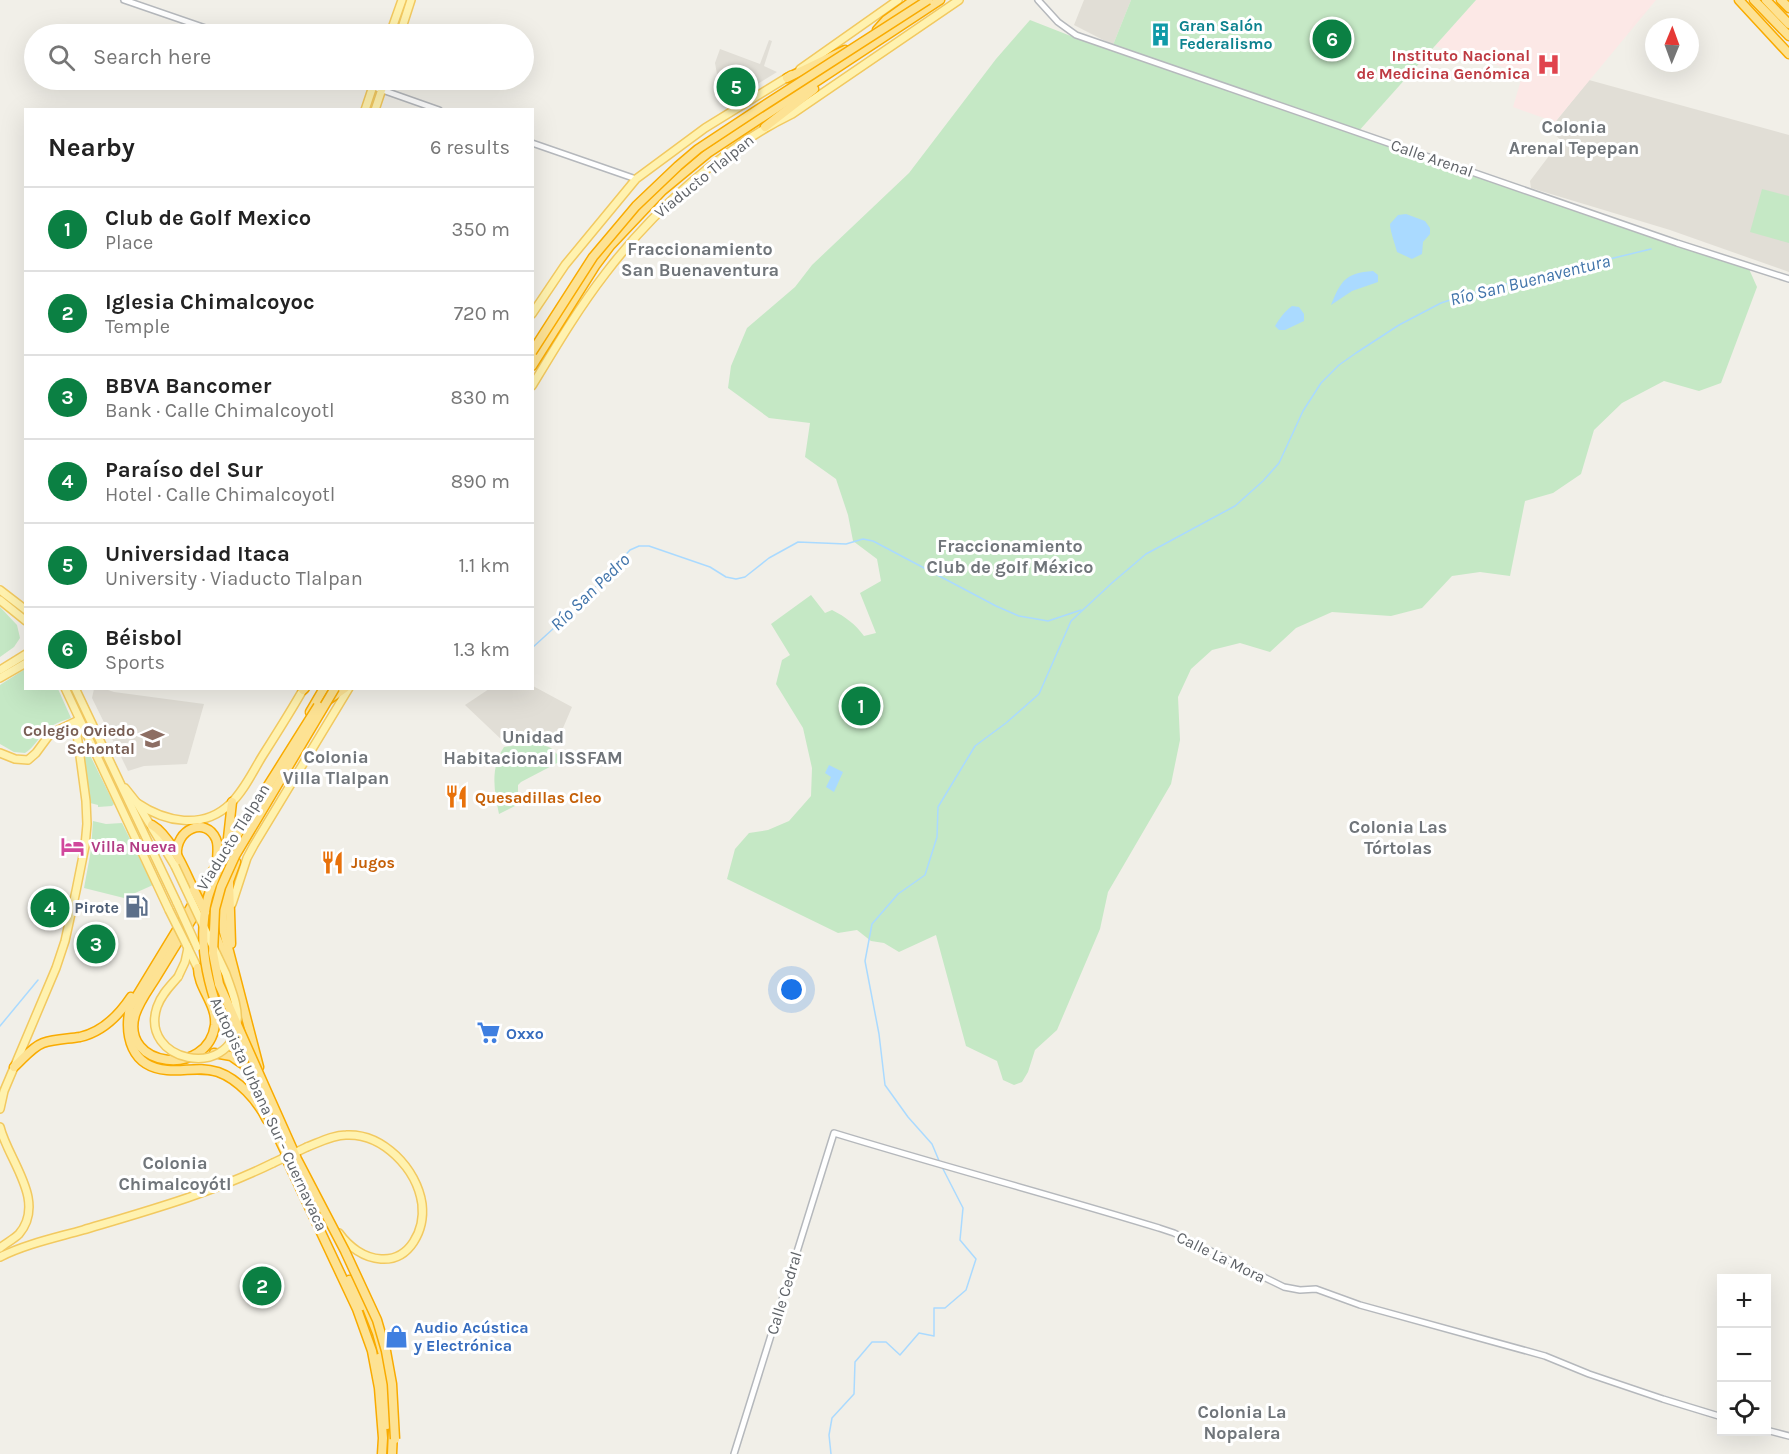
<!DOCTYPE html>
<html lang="en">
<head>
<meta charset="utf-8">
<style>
	body { margin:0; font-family:Karla,sans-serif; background:#f2f2f2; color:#222 }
	.controls { position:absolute; right:18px; bottom:18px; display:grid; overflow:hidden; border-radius:0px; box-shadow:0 6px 24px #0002 }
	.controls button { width:54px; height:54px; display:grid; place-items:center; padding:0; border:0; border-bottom:2px solid #e0e0e0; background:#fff; color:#222; font:30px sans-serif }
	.compass { position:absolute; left:1645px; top:18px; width:54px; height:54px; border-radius:50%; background:#fff; box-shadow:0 6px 24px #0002; rotate:1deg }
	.you { position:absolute; left:792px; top:990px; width:21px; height:21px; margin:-15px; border:4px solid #fff; border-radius:50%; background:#1a73e8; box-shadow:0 0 0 9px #1a73e833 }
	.badge { display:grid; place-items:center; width:39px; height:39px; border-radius:50%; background:#0b8043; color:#fff; font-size:20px; font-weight:700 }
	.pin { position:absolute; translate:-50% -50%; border:3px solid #fff; box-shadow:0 2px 6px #0006 }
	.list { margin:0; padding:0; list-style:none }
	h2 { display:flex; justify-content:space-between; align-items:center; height:78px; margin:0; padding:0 24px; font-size:26px }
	h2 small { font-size:20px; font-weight:400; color:#767676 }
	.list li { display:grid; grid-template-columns:39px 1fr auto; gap:18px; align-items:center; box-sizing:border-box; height:84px; padding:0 24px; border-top:2px solid #e0e0e0 }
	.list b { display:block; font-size:22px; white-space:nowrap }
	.list p { margin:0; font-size:20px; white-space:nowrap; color:#767676 }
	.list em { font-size:20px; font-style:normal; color:#767676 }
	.icon { flex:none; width:33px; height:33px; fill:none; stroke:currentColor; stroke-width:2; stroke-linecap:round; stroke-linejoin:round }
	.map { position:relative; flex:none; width:1789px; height:1454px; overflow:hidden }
	.search { position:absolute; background:#fff; box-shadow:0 6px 24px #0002; left:24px; top:24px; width:510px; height:66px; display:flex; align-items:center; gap:15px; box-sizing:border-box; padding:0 21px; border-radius:33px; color:#767676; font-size:22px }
	.panel { position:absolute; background:#fff; box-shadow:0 6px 24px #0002; left:24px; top:108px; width:510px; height:582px; border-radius:0px }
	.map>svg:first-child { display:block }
</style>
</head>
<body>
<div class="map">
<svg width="1789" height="1454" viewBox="0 0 1789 1454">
	<rect width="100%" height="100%" fill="#f1efe8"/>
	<g fill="#e1ded6">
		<path d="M 1084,0 L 1131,0 L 1113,45 L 1074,25 Z"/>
		<path d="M 769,40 L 772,41 L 764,66 L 777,72 L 725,104 L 722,102 L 715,63 L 720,49 L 760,64 Z"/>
		<path d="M 1589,80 L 1789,135 L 1789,272 L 1670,230 L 1531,188 L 1530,181 L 1561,140 L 1549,130 Z"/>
		<path d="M 533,686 L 572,707 L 557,742 L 539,735 L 504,742 L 465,705 L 489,689 L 532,688 Z"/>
		<path d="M 92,689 L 105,689 L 114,692 L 204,704 L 187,764 L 144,766 L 128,771 L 92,698 L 94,689 Z"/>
	</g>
	<path fill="#fce8e6" d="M 1476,0 L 1656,0 L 1555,122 L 1513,107 L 1523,73 L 1435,46 Z"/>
	<g fill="#c5e8c5">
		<path d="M 1131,0 L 1476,0 L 1357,133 L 1113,45 Z"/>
		<path d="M 1030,20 L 1081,40 L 1749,269 L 1757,287 L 1721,383 L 1699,391 L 1664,381 L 1622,403 L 1594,430 L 1581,474 L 1553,493 L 1525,501 L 1510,576 L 1480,572 L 1452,576 L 1422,608 L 1391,616 L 1332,612 L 1296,628 L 1270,652 L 1240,643 L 1212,650 L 1191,669 L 1178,697 L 1180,740 L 1171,784 L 1108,892 L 1100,929 L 1057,1030 L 1035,1050 L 1028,1072 L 1022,1082 L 1014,1085 L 1003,1080 L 997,1061 L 966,1046 L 936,935 L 899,952 L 884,943 L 871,941 L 857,930 L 838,933 L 727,879 L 735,849 L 749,833 L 768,830 L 789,821 L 811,796 L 812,768 L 803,728 L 776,684 L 782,660 L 790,655 L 771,624 L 811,595 L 825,613 L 832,610 C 846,617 855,624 864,636 L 876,633 L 860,593 L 881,581 L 877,559 L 853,541 L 848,515 L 836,479 L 805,457 L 810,423 L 769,418 L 728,388 L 731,366 L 747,328 L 795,287 L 812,265 L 909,173 L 996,59 Z"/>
		<path d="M 1762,189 L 1789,196 L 1789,243 L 1750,232 Z"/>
		<path d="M 0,607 L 17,625 L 20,638 L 14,647 L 0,657 Z"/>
		<path d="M 25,669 L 26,688 L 58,689 L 71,718 C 62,721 53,724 45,731 C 38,739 34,747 25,753 L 14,752 L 0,744 L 0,685 Z"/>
		<path d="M 536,742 L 551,748 L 563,760 L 521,782 L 518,785 L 518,794 L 511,797 L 515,806 L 499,814 C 494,790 490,768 504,747 Z"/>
		<path d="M 85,745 L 114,804 L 112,806 L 98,807 L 98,805 L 90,803 L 82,749 Z"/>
		<path d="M 93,821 L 106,824 L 122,823 L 153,885 L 124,898 L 84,888 L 91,850 Z"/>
	</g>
	<g fill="#aadaff">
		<path d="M 1406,214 L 1425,221 L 1430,228 L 1430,234 L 1423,242 L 1422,254 L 1412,259 L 1397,252 C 1395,244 1390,231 1390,224 L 1398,215 Z"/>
		<path d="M 1373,271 L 1378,275 L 1378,282 L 1352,291 L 1331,305 C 1341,281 1345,273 1373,271 Z"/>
		<path d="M 1292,306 L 1299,307 L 1304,314 L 1304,321 L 1285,330 L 1279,330 L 1275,326 C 1280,318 1284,312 1292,306 Z"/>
		<path d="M 829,765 L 843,772 L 834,792 L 826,787 L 831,777 L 825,773 Z"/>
	</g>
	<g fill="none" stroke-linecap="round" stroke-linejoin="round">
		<g stroke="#aadaff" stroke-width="1.5">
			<path d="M 532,648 L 577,607 L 630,550 L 639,546 L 649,546 L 710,567 L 726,577 L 736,579 L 745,577 L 769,558 L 798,542 L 846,544 L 863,539 L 873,541 L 996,606 L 1019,616 L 1048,621 L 1081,610"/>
			<path d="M 0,1026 L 38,980"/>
			<path d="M 940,1163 L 932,1144 L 908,1117 L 885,1085 L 879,1034 L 865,961 L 872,924 L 898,894 L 925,875 L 937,837 L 938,807 L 975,746 L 1006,723 L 1039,694 L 1071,621 L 1113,582 L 1146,554 L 1235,506 L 1263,481 L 1279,463 L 1303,411 L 1321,383 L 1339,365 L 1356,353 L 1399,325 L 1441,303 L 1481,290 L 1651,249"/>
			<path d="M 831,1454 L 829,1435 L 832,1418 L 854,1394 L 855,1362 L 872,1342 L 886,1342 L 900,1355 L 919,1333 L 934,1336 L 934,1308 L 945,1308 L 966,1290 L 976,1259 L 960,1240 L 963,1208 L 942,1167"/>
		</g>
		<defs>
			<g id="minor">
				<path d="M 124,0 L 223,34"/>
				<path d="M 1038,0 L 1058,22 L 1076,35 L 1677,243 L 1789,279"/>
				<path d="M 354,80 L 439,110"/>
				<path d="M 532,143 L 636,179"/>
				<path d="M 1766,1430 L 1789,1436"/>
				<path d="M 734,1454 L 834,1133 C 942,1166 1051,1195 1159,1228 L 1174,1233 L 1284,1287 L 1300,1290 L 1316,1289 L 1360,1305 L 1545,1356 L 1589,1374 L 1663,1399 L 1722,1417"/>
			</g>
			<g id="major">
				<path d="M 390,34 L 402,0"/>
				<path d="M 400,34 L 411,0"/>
				<path d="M 800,69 L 898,0"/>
				<path d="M 365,110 L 375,80"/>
				<path d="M 375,110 L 385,80"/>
				<path d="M 532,314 L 565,265 L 636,179 L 705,128 L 791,75"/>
				<path d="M 532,386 C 555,348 578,309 605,274 C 652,212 722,148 792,114 L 959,0"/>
				<path d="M 0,590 L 26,610"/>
				<path d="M 0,600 L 26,621"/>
				<path d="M 0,670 L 26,654"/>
				<path d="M 0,678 L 26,663"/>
				<path d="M 65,688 L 169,910"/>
				<path d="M 75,688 L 177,903"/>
				<path d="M 0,753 L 15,759 L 28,760 L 36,753 L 50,734 L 79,720"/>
				<path d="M 125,788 L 137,803 L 175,866"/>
				<path d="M 137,803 C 165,822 203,830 230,804 C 244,791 253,771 263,755 C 277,733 291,711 304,688"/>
				<path d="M 232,904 L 247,858 L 254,845 L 349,688"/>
				<path d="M 186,944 L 199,971"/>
				<path d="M 178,977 L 185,962 L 188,948"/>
				<path d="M 0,1109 L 4,1091 L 56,968 L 65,941 L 76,891 L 85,846 L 87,824 L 86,801 L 77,734 L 79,720"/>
				<path d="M 0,1127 C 8,1160 47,1201 19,1234 C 14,1239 6,1243 0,1248"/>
				<path d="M 307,1147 C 320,1142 333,1135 346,1135 C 383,1133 417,1169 422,1204 C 425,1230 410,1261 381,1259 C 364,1258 349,1247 339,1233"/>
				<path d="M 0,1257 C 26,1244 55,1238 83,1230 C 147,1211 212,1193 273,1163"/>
			</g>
			<g id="highway">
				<path d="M 1739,0 L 1789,54"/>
				<path d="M 1754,0 L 1789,36"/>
				<path d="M 1766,0 L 1789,24"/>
				<path d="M 1781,0 L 1789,8"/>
				<path d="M 877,30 L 886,20 L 914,0"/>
				<path d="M 787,78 L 845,50"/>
				<path d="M 765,127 L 814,89"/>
				<path d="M 532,366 L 595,266 L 610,246 L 662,191 L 708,153 L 940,0"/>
				<path d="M 303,690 L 305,688"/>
				<path d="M 328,700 L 345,688"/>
				<path d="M 310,712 L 324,688"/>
				<path d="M 152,825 C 171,836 185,871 194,890"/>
				<path d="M 227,847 L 232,802"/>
				<path d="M 234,847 L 262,802"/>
				<path d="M 223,854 L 130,1007 C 124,1036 131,1067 167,1070 C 185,1072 198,1066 218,1072 C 238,1079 258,1101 267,1120"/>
				<path d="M 177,855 C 175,829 206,816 216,839 C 219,846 217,855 217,862"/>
				<path d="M 223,890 L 222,911 L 224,932 L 259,1067"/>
				<path d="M 214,932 L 231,972"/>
				<path d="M 231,944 L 229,881 L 236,862"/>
				<path d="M 198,968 C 198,988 217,1004 215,1025 C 208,1078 120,1068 135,1015 C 139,1002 148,990 155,979 C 170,955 184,931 199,908"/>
				<path d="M 214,1053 L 231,1056 L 241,1063"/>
				<path d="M 14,1067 C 23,1059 32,1047 43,1043 C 55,1039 68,1039 80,1037 C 102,1032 119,1015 131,997"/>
				<path d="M 285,1156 L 357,1309 L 372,1351 L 379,1388 L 383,1438 L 382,1454"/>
				<path d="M 349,1280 L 362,1306"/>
				<path d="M 364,1300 L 377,1333 L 385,1362"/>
				<path d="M 379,1358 L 386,1397 L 387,1425"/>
				<path d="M 392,1454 L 393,1431"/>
			</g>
		</defs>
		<use href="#minor" stroke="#b5b8bc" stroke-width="8"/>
		<use href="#major" stroke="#f2c960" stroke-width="10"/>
		<use href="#highway" stroke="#f9ab00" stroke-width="11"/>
		<use href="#minor" stroke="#fff" stroke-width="5"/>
		<use href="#major" stroke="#fff2af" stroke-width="7"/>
		<use href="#highway" stroke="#fde293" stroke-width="8"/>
		<defs>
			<g id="major-bridge">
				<path d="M 175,866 L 226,974 C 231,989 239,1007 237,1023 C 231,1081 139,1062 157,1007 C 161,995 170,986 178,977"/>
				<path d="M 177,903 L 197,947"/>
				<path d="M 169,910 L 186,944"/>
				<path d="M 273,1163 L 307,1147"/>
			</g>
			<g id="highway-bridge">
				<path d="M 532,352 L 593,257 L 636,206 L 678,166 L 698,149 L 754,112 L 928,0"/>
				<path d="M 335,688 L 235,856 L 221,887 L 215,909 L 213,953 L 219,984 L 297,1159 L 345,1251 L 377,1320 L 386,1351 L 392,1384 L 395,1439"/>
				<path d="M 194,890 L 205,912"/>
				<path d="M 290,1162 L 218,1010 C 205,974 198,934 208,897 C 218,863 238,833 257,803 C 277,771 298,738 318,706"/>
			</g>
		</defs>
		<use href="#major-bridge" stroke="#f2c960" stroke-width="10" stroke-linecap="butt"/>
		<use href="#highway-bridge" stroke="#f9ab00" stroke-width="11" stroke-linecap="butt"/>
		<use href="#major-bridge" stroke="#fff2af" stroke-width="7"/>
		<use href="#highway-bridge" stroke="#fde293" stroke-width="8"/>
	</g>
	<defs>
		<symbol id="building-bare" viewBox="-9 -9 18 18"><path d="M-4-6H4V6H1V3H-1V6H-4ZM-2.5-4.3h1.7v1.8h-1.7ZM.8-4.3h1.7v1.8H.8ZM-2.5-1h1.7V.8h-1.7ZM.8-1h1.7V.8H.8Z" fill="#0f9aa8" stroke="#fff" stroke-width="2.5" paint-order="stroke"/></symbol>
		<symbol id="hospital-bare" viewBox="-9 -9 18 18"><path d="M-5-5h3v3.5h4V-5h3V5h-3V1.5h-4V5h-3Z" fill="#e0444e" stroke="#fff" stroke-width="2.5" paint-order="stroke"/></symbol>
		<symbol id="school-bare" viewBox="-9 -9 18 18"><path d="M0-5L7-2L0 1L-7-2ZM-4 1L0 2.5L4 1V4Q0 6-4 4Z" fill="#8d6e63" stroke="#fff" stroke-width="2.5" paint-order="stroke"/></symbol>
		<symbol id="restaurant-bare" viewBox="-9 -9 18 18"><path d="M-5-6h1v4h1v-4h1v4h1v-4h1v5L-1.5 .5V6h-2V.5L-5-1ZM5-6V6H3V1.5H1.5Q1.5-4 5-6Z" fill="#e8710a" stroke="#fff" stroke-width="2.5" paint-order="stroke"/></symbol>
		<symbol id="hotel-bare" viewBox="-9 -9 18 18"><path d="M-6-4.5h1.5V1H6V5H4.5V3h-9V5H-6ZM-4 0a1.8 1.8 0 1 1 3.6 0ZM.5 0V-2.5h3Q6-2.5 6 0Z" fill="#d1479c" stroke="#fff" stroke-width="2.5" paint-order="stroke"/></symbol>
		<symbol id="fuel-bare" viewBox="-9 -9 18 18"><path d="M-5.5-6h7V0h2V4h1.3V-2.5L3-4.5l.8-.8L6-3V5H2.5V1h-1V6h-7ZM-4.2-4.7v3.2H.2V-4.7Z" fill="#5c6f8a" stroke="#fff" stroke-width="2.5" paint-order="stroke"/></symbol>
		<symbol id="supermarket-bare" viewBox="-9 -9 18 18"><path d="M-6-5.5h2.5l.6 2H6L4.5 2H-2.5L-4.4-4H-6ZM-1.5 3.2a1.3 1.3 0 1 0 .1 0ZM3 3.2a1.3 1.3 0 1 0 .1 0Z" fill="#3f7fe0" stroke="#fff" stroke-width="2.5" paint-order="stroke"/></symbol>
		<symbol id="shop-bare" viewBox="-9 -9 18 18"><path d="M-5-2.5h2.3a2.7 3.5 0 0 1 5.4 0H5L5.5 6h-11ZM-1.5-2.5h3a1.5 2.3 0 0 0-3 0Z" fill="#3f7fe0" stroke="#fff" stroke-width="2.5" paint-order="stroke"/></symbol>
	</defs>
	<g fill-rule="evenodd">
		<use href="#building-bare" x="1144" y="18" width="33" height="33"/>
		<use href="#hospital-bare" x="1532" y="48" width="33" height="33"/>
		<use href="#school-bare" x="136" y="722" width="33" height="33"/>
		<use href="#restaurant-bare" x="440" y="780" width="33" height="33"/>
		<use href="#hotel-bare" x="56" y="830" width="33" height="33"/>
		<use href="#restaurant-bare" x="316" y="846" width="33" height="33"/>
		<use href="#fuel-bare" x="120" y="890" width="33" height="33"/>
		<use href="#supermarket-bare" x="472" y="1016" width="33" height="33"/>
		<use href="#shop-bare" x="380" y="1320" width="33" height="33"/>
	</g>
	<g text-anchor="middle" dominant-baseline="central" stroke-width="6" stroke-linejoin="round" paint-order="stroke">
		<g font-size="16" font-weight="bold" fill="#0d838f" stroke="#fff" text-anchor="start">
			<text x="1179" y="25">Gran Salón<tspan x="1179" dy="18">Federalismo</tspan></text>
		</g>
		<g font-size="16" font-weight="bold" fill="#be3a42" stroke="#fff" text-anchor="end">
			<text x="1530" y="55">Instituto Nacional<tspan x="1530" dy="18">de Medicina Genómica</tspan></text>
		</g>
		<g font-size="16" fill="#5f6368" stroke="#fff">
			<text transform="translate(1432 158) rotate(19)">Calle Arenal</text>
			<text transform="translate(704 176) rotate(-39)">Viaducto Tlalpan</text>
			<text transform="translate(233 837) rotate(-58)">Viaducto Tlalpan</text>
			<text transform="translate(269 1114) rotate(65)">Autopista Urbana Sur - Cuernavaca</text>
			<text transform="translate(1221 1257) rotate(26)">Calle La Mora</text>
			<text transform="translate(784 1293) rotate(-73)">Calle Cedral</text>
		</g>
		<g font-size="16" font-weight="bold" fill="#785e54" stroke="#fff" text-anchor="end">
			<text x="135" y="730">Colegio Oviedo<tspan x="135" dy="18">Schontal</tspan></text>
		</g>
		<g font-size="16" font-weight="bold" fill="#c56008" stroke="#fff" text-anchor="start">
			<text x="475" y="797">Quesadillas Cleo</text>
			<text x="351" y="862">Jugos</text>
		</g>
		<g font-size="16" font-weight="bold" fill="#b23c85" stroke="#fff" text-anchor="start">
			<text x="91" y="846">Villa Nueva</text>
		</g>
		<g font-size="16" font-weight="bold" fill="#4e5e75" stroke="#fff" text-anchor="end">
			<text x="119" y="907">Pirote</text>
		</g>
		<g font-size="16" font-weight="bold" fill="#366cbe" stroke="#fff" text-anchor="start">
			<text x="506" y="1033">Oxxo</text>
			<text x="414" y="1327">Audio Acústica<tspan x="414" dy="18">y Electrónica</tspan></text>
		</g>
		<g font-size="18" font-weight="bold" fill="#70757a" stroke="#fff">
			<text x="1574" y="127">Colonia<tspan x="1574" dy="21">Arenal Tepepan</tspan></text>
			<text x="700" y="249">Fraccionamiento<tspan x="700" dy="21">San Buenaventura</tspan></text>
			<text x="1010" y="546">Fraccionamiento<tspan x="1010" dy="21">Club de golf México</tspan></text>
			<text x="533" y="737">Unidad<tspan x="533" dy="21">Habitacional ISSFAM</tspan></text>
			<text x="336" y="757">Colonia<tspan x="336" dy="21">Villa Tlalpan</tspan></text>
			<text x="1398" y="827">Colonia Las<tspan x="1398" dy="21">Tórtolas</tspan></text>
			<text x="175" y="1163">Colonia<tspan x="175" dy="21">Chimalcoyótl</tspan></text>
			<text x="1242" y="1412">Colonia La<tspan x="1242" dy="21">Nopalera</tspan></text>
		</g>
		<g font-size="18" font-style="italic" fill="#4174aa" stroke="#fff">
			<text transform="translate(1530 280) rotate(-14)">Río San Buenaventura</text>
			<text transform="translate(590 592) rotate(-44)">Río San Pedro</text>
		</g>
	</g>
</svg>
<div class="controls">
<button>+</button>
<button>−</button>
<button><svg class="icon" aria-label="locate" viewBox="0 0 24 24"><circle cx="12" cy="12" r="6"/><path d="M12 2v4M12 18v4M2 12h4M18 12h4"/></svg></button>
</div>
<svg class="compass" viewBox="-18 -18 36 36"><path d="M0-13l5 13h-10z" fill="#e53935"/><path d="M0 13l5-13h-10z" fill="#767676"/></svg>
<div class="you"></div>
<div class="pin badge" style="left:861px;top:706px">1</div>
<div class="pin badge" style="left:262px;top:1286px">2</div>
<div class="pin badge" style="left:96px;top:944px">3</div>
<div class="pin badge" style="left:50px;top:908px">4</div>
<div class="pin badge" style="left:736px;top:87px">5</div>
<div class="pin badge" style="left:1332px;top:39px">6</div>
<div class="search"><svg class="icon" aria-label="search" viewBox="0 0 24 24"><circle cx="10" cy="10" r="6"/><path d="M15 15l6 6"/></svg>Search here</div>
<section class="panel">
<h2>Nearby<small>6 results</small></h2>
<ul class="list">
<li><span class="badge">1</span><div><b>Club de Golf Mexico</b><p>Place</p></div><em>350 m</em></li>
<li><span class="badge">2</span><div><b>Iglesia Chimalcoyoc</b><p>Temple</p></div><em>720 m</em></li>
<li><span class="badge">3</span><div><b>BBVA Bancomer</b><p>Bank · Calle Chimalcoyotl</p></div><em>830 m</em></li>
<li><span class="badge">4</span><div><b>Paraíso del Sur</b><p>Hotel · Calle Chimalcoyotl</p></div><em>890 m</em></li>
<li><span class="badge">5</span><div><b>Universidad Itaca</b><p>University · Viaducto Tlalpan</p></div><em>1.1 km</em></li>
<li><span class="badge">6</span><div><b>Béisbol</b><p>Sports</p></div><em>1.3 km</em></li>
</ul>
</section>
</div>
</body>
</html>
